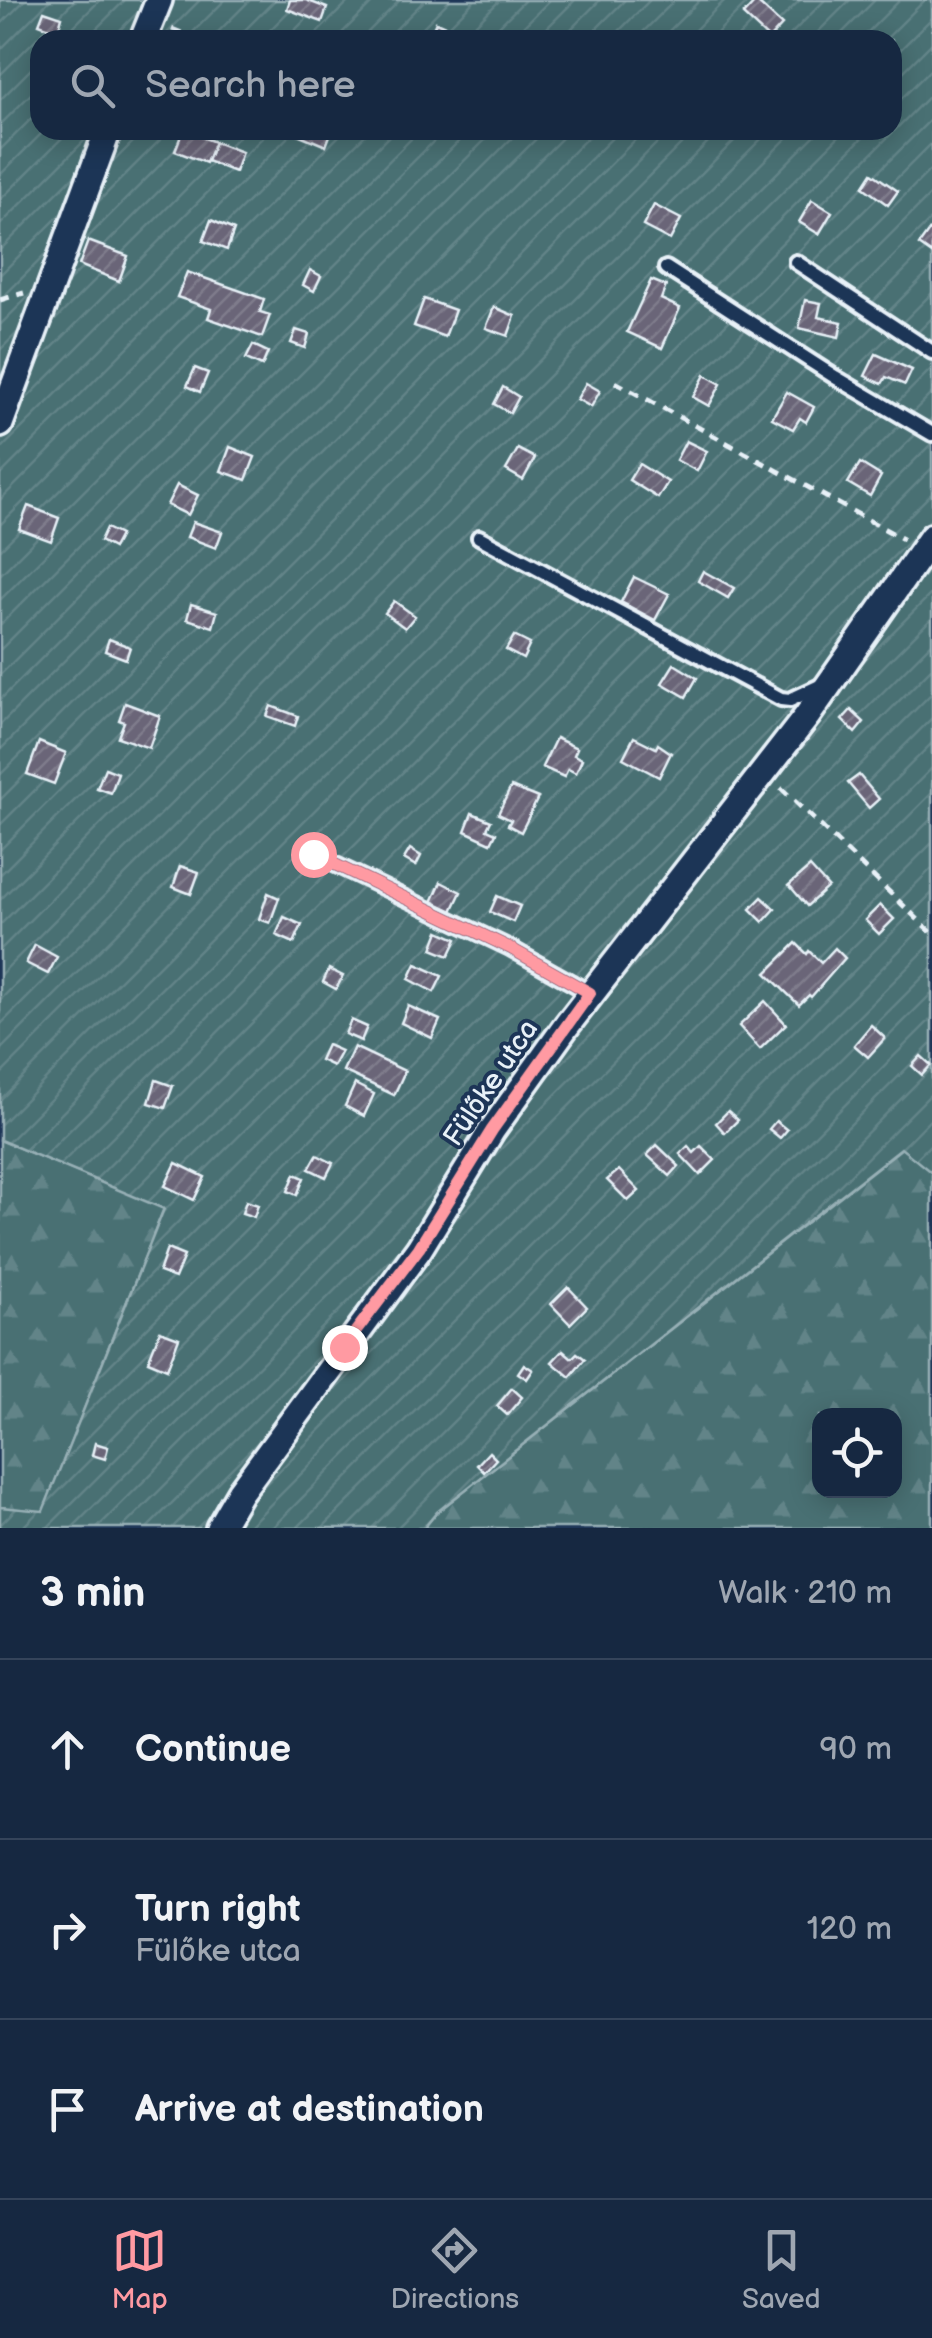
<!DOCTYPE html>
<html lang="en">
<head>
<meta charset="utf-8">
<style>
	body { margin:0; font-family:"Balsamiq Sans",sans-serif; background:#23344c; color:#f1f3f6 }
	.controls { position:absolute; right:30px; bottom:30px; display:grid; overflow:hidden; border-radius:20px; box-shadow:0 5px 25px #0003 }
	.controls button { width:90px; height:90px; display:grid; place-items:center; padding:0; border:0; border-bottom:2px solid #35445a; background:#162841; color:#f1f3f6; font:50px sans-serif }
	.stop { position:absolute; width:30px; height:30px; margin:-22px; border:8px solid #ff9aa2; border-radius:50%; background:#fff }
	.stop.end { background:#ff9aa2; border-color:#fff; box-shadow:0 2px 10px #0008 }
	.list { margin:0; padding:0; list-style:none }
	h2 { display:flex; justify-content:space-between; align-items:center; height:130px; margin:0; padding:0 40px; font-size:42px }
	h2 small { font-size:32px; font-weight:400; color:#9ea6b1 }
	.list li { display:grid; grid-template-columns:65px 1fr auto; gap:30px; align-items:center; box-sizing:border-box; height:180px; padding:0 40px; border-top:2px solid #35445a }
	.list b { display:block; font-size:38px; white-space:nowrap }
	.list p { margin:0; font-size:32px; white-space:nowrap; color:#9ea6b1 }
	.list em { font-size:32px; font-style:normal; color:#9ea6b1 }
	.icon { flex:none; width:55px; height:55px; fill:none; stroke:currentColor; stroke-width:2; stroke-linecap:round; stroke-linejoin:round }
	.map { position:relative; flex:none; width:932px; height:1528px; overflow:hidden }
	.search { position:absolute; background:#162841; box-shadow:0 5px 25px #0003; left:30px; right:30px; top:30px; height:110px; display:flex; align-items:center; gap:25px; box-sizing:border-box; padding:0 35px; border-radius:30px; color:#9ea6b1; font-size:38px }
	.sheet { height:670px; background:#162841 }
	nav { display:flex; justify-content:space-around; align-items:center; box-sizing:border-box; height:140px; border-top:2px solid #35445a; background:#162841; font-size:28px; color:#9ea6b1 }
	nav a { display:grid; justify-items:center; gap:5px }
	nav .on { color:#ff9aa2 }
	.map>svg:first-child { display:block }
</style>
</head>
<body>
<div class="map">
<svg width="932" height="1528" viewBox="0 0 932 1528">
	<defs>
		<pattern id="forest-firs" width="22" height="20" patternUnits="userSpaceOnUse" patternTransform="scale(2.5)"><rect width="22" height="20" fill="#486f73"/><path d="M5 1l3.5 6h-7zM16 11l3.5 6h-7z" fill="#628488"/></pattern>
		<pattern id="garden-furrows" width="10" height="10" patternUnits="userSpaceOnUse" patternTransform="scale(2.5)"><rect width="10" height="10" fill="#486f73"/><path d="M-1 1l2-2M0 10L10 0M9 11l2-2" fill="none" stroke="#628488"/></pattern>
		<pattern id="building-hatch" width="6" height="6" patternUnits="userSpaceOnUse" patternTransform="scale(2.5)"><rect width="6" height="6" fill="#6a6578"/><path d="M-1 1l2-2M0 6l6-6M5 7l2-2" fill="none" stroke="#7f7c8c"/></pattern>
	</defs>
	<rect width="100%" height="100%" fill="#1d3557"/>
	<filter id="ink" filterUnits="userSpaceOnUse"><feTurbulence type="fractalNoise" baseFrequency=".01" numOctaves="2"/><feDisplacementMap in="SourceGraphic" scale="20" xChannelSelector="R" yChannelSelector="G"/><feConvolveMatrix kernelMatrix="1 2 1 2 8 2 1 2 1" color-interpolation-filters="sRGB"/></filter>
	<g filter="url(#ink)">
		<g fill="url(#forest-firs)" stroke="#98b0b6" stroke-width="2.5" fill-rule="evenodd">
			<path d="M 0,1140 L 164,1208 L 43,1512 L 0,1507 Z"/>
			<path d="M 902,1148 L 932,1173 L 932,1528 L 424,1528 L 437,1512 ZM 820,1416 L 894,1416 L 894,1490 L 820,1490 Z"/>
		</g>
		<path fill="url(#garden-furrows)" stroke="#98b0b6" stroke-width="2.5" fill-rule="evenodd" d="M 0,0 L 932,0 L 932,1173 L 901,1148 L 437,1512 L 424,1528 L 0,1528 L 0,1507 L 43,1511 L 164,1209 L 0,1140 ZM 40,40 L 892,40 L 892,130 L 40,130 Z"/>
		<g fill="url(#building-hatch)" stroke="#e8f1f8" stroke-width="2.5">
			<path d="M 290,0 L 306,0 L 327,8 L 322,22 L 287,9 Z"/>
			<path d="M 756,1 L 782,25 L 769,39 L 743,15 Z"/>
			<path d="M 44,11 L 62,17 L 58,31 L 39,24 Z"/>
			<path d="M 436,22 L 456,31 L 452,40 L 429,38 Z"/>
			<path d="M 183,130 L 215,142 L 206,163 L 175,151 Z"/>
			<path d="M 288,130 L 332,130 L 326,146 Z"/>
			<path d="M 215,142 L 242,152 L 235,172 L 207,161 Z"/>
			<path d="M 872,173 L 898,191 L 888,205 L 863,187 Z"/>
			<path d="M 812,200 L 832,212 L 819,234 L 799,222 Z"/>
			<path d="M 654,205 L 681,219 L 670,240 L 643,226 Z"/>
			<path d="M 211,220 L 234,230 L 227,250 L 203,241 Z"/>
			<path d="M 932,227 L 932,254 L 919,245 Z"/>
			<path d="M 88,241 L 128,256 L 119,281 L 79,265 Z"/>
			<path d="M 310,270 L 321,276 L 314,291 L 303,285 Z"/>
			<path d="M 187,272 L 264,299 L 260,312 L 270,315 L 262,337 L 208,318 L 211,309 L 177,297 Z"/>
			<path d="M 651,280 L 666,286 L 661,299 L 680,308 L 662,348 L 627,332 Z"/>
			<path d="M 424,299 L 455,310 L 445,337 L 414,326 Z"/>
			<path d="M 805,300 L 821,303 L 818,317 L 842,322 L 839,337 L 799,328 Z"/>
			<path d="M 494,307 L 515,316 L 508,336 L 486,328 Z"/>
			<path d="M 296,330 L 309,334 L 305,348 L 291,343 Z"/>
			<path d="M 253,345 L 268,352 L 262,366 L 246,359 Z"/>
			<path d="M 876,354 L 912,370 L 905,385 L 886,377 L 882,384 L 865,376 Z"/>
			<path d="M 195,368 L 208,373 L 200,392 L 187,386 Z"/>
			<path d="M 705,375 L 721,384 L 709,406 L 693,397 Z"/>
			<path d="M 586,383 L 600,391 L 591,407 L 577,399 Z"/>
			<path d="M 503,387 L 519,397 L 510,413 L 494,404 Z"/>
			<path d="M 787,392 L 814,407 L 806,422 L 800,418 L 793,429 L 772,418 Z"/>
			<path d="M 686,441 L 707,451 L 697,471 L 676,460 Z"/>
			<path d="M 230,447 L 255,457 L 246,480 L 221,471 Z"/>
			<path d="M 518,449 L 535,458 L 523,480 L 506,470 Z"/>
			<path d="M 860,463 L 881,476 L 870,496 L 848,483 Z"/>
			<path d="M 639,464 L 668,482 L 658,498 L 629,480 Z"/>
			<path d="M 177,485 L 198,495 L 188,515 L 167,505 Z"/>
			<path d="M 28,506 L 59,518 L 51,541 L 19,529 Z"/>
			<path d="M 193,522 L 222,532 L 216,548 L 187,537 Z"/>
			<path d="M 106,528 L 120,535 L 113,548 L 100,541 Z"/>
			<path d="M 703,571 L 734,588 L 728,598 L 698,581 Z"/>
			<path d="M 634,577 L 669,594 L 655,620 L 621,602 Z"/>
			<path d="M 394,601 L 415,616 L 405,628 L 385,613 Z"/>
			<path d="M 191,604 L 217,612 L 213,627 L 187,619 Z"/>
			<path d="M 514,636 L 530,644 L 523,659 L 506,650 Z"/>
			<path d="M 109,639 L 130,647 L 126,659 L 105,651 Z"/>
			<path d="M 674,664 L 697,678 L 686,697 L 662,683 Z"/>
			<path d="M 125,703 L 160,716 L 149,748 L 118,737 L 124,722 L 119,720 Z"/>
			<path d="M 271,706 L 298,716 L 295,726 L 267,716 Z"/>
			<path d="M 851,710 L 864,722 L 855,733 L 842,720 Z"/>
			<path d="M 634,737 L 656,748 L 658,744 L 671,753 L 659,777 L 623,758 Z"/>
			<path d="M 556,738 L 577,748 L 574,755 L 582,759 L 576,773 L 568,769 L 564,777 L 542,767 Z"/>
			<path d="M 39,742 L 66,753 L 54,784 L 27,774 Z"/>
			<path d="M 105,768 L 118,773 L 111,793 L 97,788 Z"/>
			<path d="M 859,775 L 879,799 L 869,808 L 848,783 Z"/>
			<path d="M 511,787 L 538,798 L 521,832 L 508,825 L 511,820 L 498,814 Z"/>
			<path d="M 472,813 L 491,821 L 487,829 L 496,833 L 491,843 L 465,831 Z"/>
			<path d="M 410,849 L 421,856 L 416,866 L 404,859 Z"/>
			<path d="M 180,866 L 199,872 L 191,894 L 173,887 Z"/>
			<path d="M 810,867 L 828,887 L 807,906 L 789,885 Z"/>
			<path d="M 441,882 L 461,892 L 452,911 L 432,902 Z"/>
			<path d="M 268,893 L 279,898 L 270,923 L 259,919 Z"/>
			<path d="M 497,896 L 520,906 L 513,922 L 490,912 Z"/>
			<path d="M 762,897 L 775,909 L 763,922 L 750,909 Z"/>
			<path d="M 880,905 L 894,919 L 879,934 L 865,920 Z"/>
			<path d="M 284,917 L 302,925 L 294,943 L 276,935 Z"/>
			<path d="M 439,931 L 457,939 L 449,956 L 432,949 Z"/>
			<path d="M 796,943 L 807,954 L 809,951 L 821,963 L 835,948 L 845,958 L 811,997 L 809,995 L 799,1005 L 766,973 Z"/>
			<path d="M 35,945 L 57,957 L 48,974 L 26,963 Z"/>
			<path d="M 416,964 L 442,976 L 434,992 L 409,979 Z"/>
			<path d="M 329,969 L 343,976 L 336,989 L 323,982 Z"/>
			<path d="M 765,1001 L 786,1024 L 760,1049 L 739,1026 Z"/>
			<path d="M 408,1006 L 440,1020 L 432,1038 L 401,1023 Z"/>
			<path d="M 351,1020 L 367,1027 L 361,1041 L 345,1034 Z"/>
			<path d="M 871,1025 L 885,1038 L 868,1057 L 854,1045 Z"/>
			<path d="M 327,1045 L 341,1051 L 333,1066 L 320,1060 Z"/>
			<path d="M 354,1047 L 405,1071 L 394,1095 L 343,1071 Z"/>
			<path d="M 921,1056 L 931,1065 L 922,1075 L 912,1066 Z"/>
			<path d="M 156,1080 L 173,1086 L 165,1108 L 149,1103 Z"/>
			<path d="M 355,1084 L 374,1094 L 364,1116 L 345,1106 Z"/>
			<path d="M 463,1111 L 482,1121 L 474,1135 L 456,1126 Z"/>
			<path d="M 728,1111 L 738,1120 L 725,1133 L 716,1123 Z"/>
			<path d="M 776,1121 L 787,1130 L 780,1138 L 769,1129 Z"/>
			<path d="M 657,1145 L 679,1166 L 670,1176 L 647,1155 Z"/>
			<path d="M 688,1146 L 694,1153 L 701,1146 L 715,1160 L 700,1175 L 680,1154 Z"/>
			<path d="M 317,1155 L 333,1163 L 326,1177 L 309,1169 Z"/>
			<path d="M 176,1163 L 205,1177 L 194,1200 L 165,1186 Z"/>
			<path d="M 619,1170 L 639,1191 L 628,1201 L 607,1180 Z"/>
			<path d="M 295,1174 L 304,1178 L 297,1195 L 288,1191 Z"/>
			<path d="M 246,1201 L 258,1205 L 254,1217 L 242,1213 Z"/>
			<path d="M 167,1249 L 184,1256 L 175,1278 L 159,1272 Z"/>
			<path d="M 568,1287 L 587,1307 L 570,1324 L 551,1304 Z"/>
			<path d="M 160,1331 L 179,1338 L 167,1369 L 148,1361 Z"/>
			<path d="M 563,1350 L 572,1358 L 577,1353 L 585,1359 L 570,1377 L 552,1362 Z"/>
			<path d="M 524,1364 L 533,1370 L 527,1379 L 518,1373 Z"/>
			<path d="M 512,1388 L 522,1397 L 507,1415 L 497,1406 Z"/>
			<path d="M 95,1443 L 108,1447 L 105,1459 L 92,1455 Z"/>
			<path d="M 489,1452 L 496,1459 L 484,1472 L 477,1465 Z"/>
		</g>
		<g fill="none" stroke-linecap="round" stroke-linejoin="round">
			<defs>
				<g id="service">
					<path d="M 796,262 L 932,352"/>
					<path d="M 666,268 L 835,377 L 932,434"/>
					<path d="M 479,537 L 781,699 L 790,700 L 822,685"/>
					<path d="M 313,854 L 510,948 L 590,993"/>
				</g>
				<g id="minor">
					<path d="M 143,40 L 159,0"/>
					<path d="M 0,424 L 108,130"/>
					<path d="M 219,1528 L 240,1492 L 419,1249 L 492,1130 L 567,1025 L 807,716 L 932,537"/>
				</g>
			</defs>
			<use href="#service" stroke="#e8f1f8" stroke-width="20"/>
			<use href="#minor" stroke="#e8f1f8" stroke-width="32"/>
			<g stroke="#e8f1f8" stroke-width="5" stroke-dasharray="10 8" stroke-linecap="butt">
				<path d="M 172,29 L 199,40"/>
				<path d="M 0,300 L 24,293"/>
				<path d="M 615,382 L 903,539"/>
				<path d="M 781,788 L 932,933"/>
			</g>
			<use href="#service" stroke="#1d3557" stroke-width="12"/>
			<use href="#minor" stroke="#1d3557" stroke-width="25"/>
		</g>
	</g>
	<g fill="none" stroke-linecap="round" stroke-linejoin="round" filter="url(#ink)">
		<path stroke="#ff9aa2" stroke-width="12" d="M 313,854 L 510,948 L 590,993 L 492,1130 L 419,1248 L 344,1347"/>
	</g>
	<g text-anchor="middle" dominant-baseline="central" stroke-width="8" stroke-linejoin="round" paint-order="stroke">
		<g font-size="28" fill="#e8f1f8" stroke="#1d3557">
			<text transform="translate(491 1083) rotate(-56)">Fülőke utca</text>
		</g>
	</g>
</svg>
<div class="controls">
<button><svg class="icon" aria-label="locate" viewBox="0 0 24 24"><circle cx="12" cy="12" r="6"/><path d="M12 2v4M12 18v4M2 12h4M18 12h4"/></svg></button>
</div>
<div class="stop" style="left:313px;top:854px"></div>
<div class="stop end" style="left:344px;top:1347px"></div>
<div class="search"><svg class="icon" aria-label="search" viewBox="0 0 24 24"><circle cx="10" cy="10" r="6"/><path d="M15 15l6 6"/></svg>Search here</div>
</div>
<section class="sheet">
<h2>3 min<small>Walk · 210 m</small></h2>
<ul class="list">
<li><svg class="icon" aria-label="ahead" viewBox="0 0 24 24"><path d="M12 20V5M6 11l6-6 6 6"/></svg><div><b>Continue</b></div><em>90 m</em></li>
<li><svg class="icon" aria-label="right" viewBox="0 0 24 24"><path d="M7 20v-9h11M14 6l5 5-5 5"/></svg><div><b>Turn right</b><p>Fülőke utca</p></div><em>120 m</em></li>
<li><svg class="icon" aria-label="arrive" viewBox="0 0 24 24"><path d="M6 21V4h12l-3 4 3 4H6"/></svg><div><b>Arrive at destination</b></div></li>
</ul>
</section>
<nav>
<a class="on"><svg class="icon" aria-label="map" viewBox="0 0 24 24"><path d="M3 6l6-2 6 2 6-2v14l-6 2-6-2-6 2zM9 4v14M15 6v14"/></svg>Map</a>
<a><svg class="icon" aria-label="directions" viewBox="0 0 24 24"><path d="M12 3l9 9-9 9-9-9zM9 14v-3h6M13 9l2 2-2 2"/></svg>Directions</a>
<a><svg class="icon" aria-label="saved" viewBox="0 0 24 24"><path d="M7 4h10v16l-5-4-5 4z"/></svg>Saved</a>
</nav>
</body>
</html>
